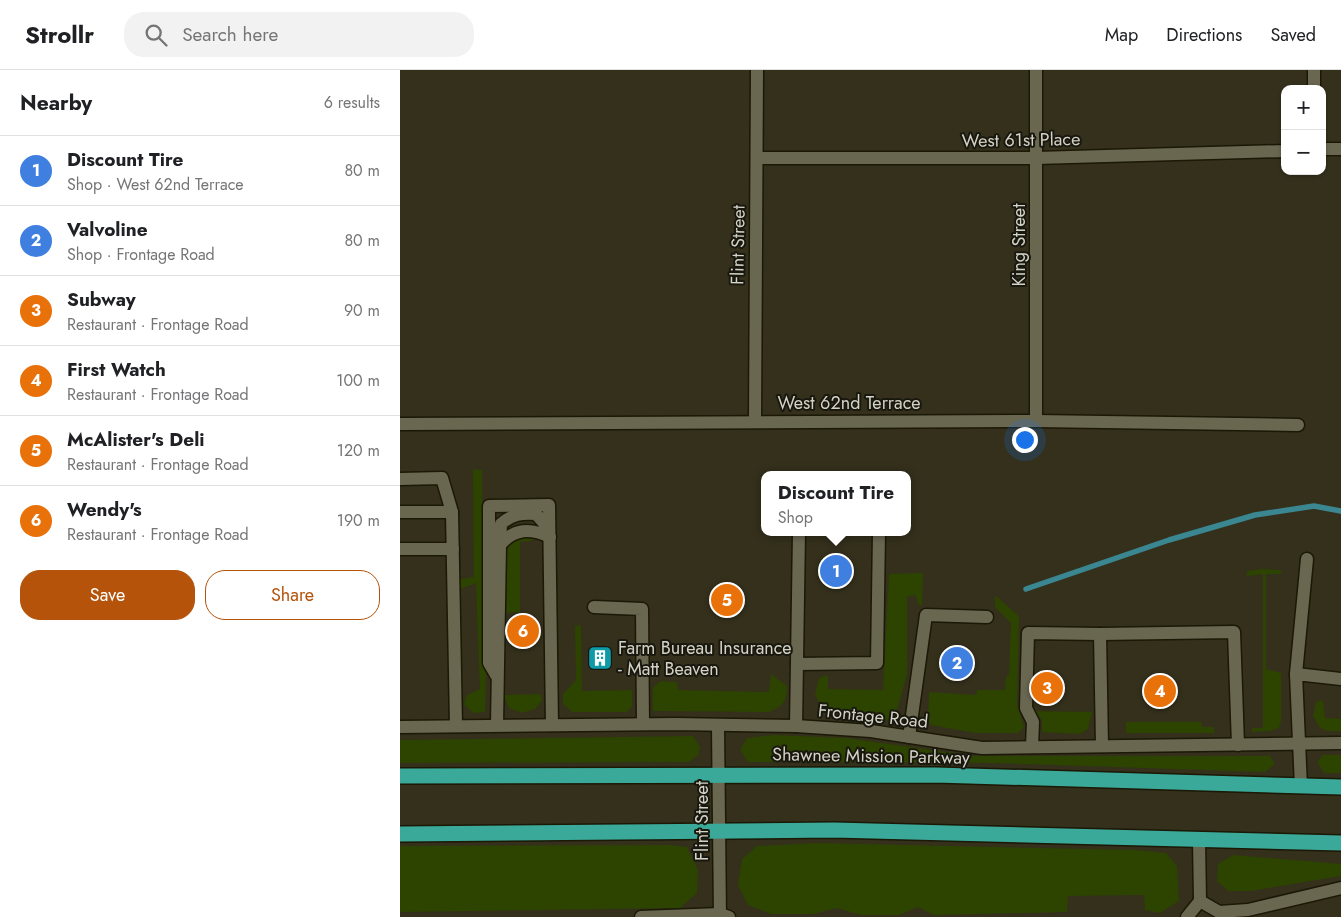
<!DOCTYPE html>
<html lang="en">
<head>
<meta charset="utf-8">
<style>
	body { margin:0; font-family:Jost,sans-serif; background:#f2f2f2; color:#202124 }
	.controls { position:absolute; right:15px; top:15px; display:grid; overflow:hidden; border-radius:10px; box-shadow:0 1px 4px #0004 }
	.controls button { width:45px; height:45px; display:grid; place-items:center; padding:0; border:0; border-bottom:1px solid #e0e0e0; background:#fff; color:#202124; font:25px sans-serif }
	.you { position:absolute; left:624px; top:369px; width:18px; height:18px; margin:-12px; border:4px solid #fff; border-radius:50%; background:#1a73e8; box-shadow:0 0 0 8px #1a73e833 }
	.badge { display:grid; place-items:center; width:32px; height:32px; border-radius:50%; background:#b45309; color:#fff; font-size:16px; font-weight:700 }
	.pin { position:absolute; translate:-50% -50%; border:2px solid #fff; box-shadow:0 1px 5px #0006 }
	.popup { position:absolute; left:361px; top:401px; width:150px; height:65px; box-sizing:border-box; display:grid; place-content:center; border-radius:10px; background:#fff; filter:drop-shadow(0 1px 4px #0005); font-size:16px; white-space:nowrap; color:#757577 }
	.popup b { font-size:19px; color:#202124 }
	.popup::after { content:''; position:absolute; left:50%; top:100%; margin-left:-10px; border:10px solid transparent; border-top-color:#fff }
	.list { margin:0; padding:0; list-style:none }
	h2 { display:flex; justify-content:space-between; align-items:center; height:65px; margin:0; padding:0 20px; font-size:21px }
	h2 small { font-size:16px; font-weight:400; color:#757577 }
	.list li { display:grid; grid-template-columns:32px 1fr auto; gap:15px; align-items:center; box-sizing:border-box; height:70px; padding:0 20px; border-top:1px solid #e0e0e0 }
	.list b { display:block; font-size:19px; white-space:nowrap }
	.list p { margin:0; font-size:16px; white-space:nowrap; color:#757577 }
	.list em { font-size:16px; font-style:normal; color:#757577 }
	.actions { display:flex; gap:10px; padding:15px 20px }
	.actions a { flex:1; padding:11px 0; border:1px solid #b45309; border-radius:20px; text-align:center; font-size:18px; color:#b45309 }
	.actions .main { background:#b45309; color:#fff }
	.icon { flex:none; width:28px; height:28px; fill:none; stroke:currentColor; stroke-width:2; stroke-linecap:round; stroke-linejoin:round }
	.map { position:relative; flex:none; width:941px; height:847px; overflow:hidden }
	header { display:flex; align-items:center; gap:30px; box-sizing:border-box; height:70px; padding:0 25px; background:#fff; border-bottom:1px solid #e0e0e0 }
	header strong { font-size:24px }
	nav { display:flex; gap:28px; margin-inline-start:auto; font-size:18px }
	.search { width:350px; height:45px; background:#f2f2f2; display:flex; align-items:center; gap:12px; box-sizing:border-box; padding:0 18px; border-radius:20px; color:#757577; font-size:19px }
	main { display:flex }
	aside { flex:1; background:#fff }
	.map>svg:first-child { display:block }
</style>
</head>
<body>
<header>
<strong>Strollr</strong>
<div class="search"><svg class="icon" aria-label="search" viewBox="0 0 24 24"><circle cx="10" cy="10" r="6"/><path d="M15 15l6 6"/></svg>Search here</div>
<nav><a>Map</a><a>Directions</a><a>Saved</a></nav>
</header>
<main>
<aside>
<h2>Nearby<small>6 results</small></h2>
<ul class="list">
<li><span class="badge" style="background:#3f7fe0">1</span><div><b>Discount Tire</b><p>Shop · West 62nd Terrace</p></div><em>80 m</em></li>
<li><span class="badge" style="background:#3f7fe0">2</span><div><b>Valvoline</b><p>Shop · Frontage Road</p></div><em>80 m</em></li>
<li><span class="badge" style="background:#e8710a">3</span><div><b>Subway</b><p>Restaurant · Frontage Road</p></div><em>90 m</em></li>
<li><span class="badge" style="background:#e8710a">4</span><div><b>First Watch</b><p>Restaurant · Frontage Road</p></div><em>100 m</em></li>
<li><span class="badge" style="background:#e8710a">5</span><div><b>McAlister's Deli</b><p>Restaurant · Frontage Road</p></div><em>120 m</em></li>
<li><span class="badge" style="background:#e8710a">6</span><div><b>Wendy's</b><p>Restaurant · Frontage Road</p></div><em>190 m</em></li>
</ul>
<div class="actions"><a class="main">Save</a><a>Share</a></div>
</aside>
<div class="map">
<svg width="941" height="847" viewBox="0 0 941 847">
	<rect width="100%" height="100%" fill="#34301c"/>
	<g fill="#2d4300">
		<path d="M 73,399 L 82,400 L 83,590 L 86,600 L 85,642 L 73,643 L 64,634 L 67,625 L 80,619 L 76,513 L 58,520 L 56,510 L 74,507 Z"/>
		<path d="M 124,465 L 135,470 L 120,472 L 120,542 L 106,543 L 106,483 L 112,471 Z"/>
		<path d="M 862,499 L 880,500 L 882,504 L 866,504 L 866,599 L 881,603 L 881,651 L 879,658 L 870,661 L 852,662 L 852,658 L 863,658 L 863,504 L 847,506 L 847,501 Z"/>
		<path d="M 523,503 L 522,536 L 518,534 L 516,525 L 507,527 L 507,604 L 495,648 L 490,650 L 424,641 L 415,625 L 419,608 L 428,605 L 428,619 L 483,620 L 489,504 Z"/>
		<path d="M 595,525 L 619,546 L 617,635 L 624,657 L 618,663 L 575,663 L 531,655 L 528,650 L 529,622 L 576,625 L 577,620 L 605,620 L 606,607 L 609,605 L 611,553 L 595,537 Z"/>
		<path d="M 181,555 L 182,621 L 232,620 L 232,636 L 227,642 L 172,642 L 163,634 L 163,624 L 176,610 L 175,556 Z"/>
		<path d="M 371,604 L 387,616 C 387,631 384,636 369,642 L 253,641 L 253,618 L 260,611 L 277,612 L 278,620 L 369,622 Z"/>
		<path d="M 141,624 L 142,631 L 135,639 L 122,643 L 109,638 L 104,625 Z"/>
		<path d="M 923,630 L 925,648 L 941,649 L 941,661 L 928,661 L 920,658 L 913,646 L 916,632 Z"/>
		<path d="M 636,641 L 692,642 L 688,659 L 680,664 L 642,662 L 642,650 Z"/>
		<path d="M 726,652 L 801,652 L 802,657 L 814,657 L 814,663 L 726,663 Z"/>
		<path d="M 373,665 L 446,668 L 574,686 L 870,686 L 875,694 L 865,702 L 597,693 L 348,692 L 340,680 L 347,668 Z"/>
		<path d="M 293,666 L 300,677 L 298,685 L 289,692 L 0,693 L 0,670 Z"/>
		<path d="M 923,685 L 941,685 L 941,703 L 924,703 L 917,692 Z"/>
		<path d="M 417,773 L 735,780 L 766,783 L 777,796 L 779,831 L 760,843 L 745,840 L 744,825 L 668,826 L 667,842 L 534,845 L 518,837 L 499,845 L 461,845 L 437,838 L 413,844 L 371,844 L 348,835 L 338,815 L 342,789 L 357,776 Z"/>
		<path d="M 271,775 L 287,777 L 298,800 L 297,823 L 280,838 L 0,842 L 0,776 Z"/>
		<path d="M 833,785 L 941,794 L 941,806 L 851,821 L 828,821 L 817,811 L 818,794 Z"/>
	</g>
	<g fill="none" stroke-linecap="round" stroke-linejoin="round">
		<path stroke="#3a8691" stroke-width="5.5" d="M 626,519 L 769,470 L 855,445 L 914,436 L 941,441"/>
		<defs>
			<g id="minor">
				<path d="M 636,0 L 636,351"/>
				<path d="M 914,0 L 914,19"/>
				<path d="M 922,79 L 941,79"/>
				<path d="M 357,88 L 636,88 L 885,81"/>
				<path d="M 355,351 L 357,0"/>
				<path d="M 0,354 L 636,351 L 898,355"/>
				<path d="M 0,409 L 42,408 L 52,442 L 56,656"/>
				<path d="M 0,442 L 52,442"/>
				<path d="M 100,475 L 101,454 C 112,444 121,443 136,444 L 144,453 L 148,463"/>
				<path d="M 0,479 L 53,479"/>
				<path d="M 194,537 L 242,539 L 243,654"/>
				<path d="M 700,564 L 834,562 L 838,675"/>
				<path d="M 397,594 L 477,593 L 479,462"/>
				<path d="M 896,604 L 907,489"/>
				<path d="M 96,605 L 89,593 L 89,436 L 149,435 L 152,655"/>
				<path d="M 97,655 L 100,475 C 114,458 131,458 150,467"/>
				<path d="M 318,656 L 320,847"/>
				<path d="M 396,656 L 399,462"/>
				<path d="M 0,657 L 275,654 L 396,656 L 471,661 L 582,678 L 941,673"/>
				<path d="M 509,667 L 526,545 L 587,547"/>
				<path d="M 632,677 L 633,652 L 626,638 L 628,563 L 700,564 L 702,676"/>
				<path d="M 901,717 L 896,604 L 941,609"/>
				<path d="M 799,770 L 800,831 L 819,842 L 848,840 L 941,818"/>
				<path d="M 241,847 L 320,844 L 329,847"/>
				<path d="M 787,847 L 800,831"/>
			</g>
			<g id="highway">
				<path d="M 0,706 L 536,705 L 941,717"/>
				<path d="M 0,764 L 434,760 L 941,773"/>
			</g>
		</defs>
		<use href="#minor" stroke="#1b1805" stroke-width="15"/>
		<use href="#highway" stroke="#1b1805" stroke-width="18"/>
		<use href="#minor" stroke="#6a6751" stroke-width="12"/>
		<use href="#highway" stroke="#3ba99a" stroke-width="15"/>
	</g>
	<defs>
		<symbol id="building-square" viewBox="-11 -11 22 22"><rect x="-9" y="-9" width="18" height="18" rx="4" fill="#0f9aa8" stroke="#19180f"/><path d="M-4-6H4V6H1V3H-1V6H-4ZM-2.5-4.3h1.7v1.8h-1.7ZM.8-4.3h1.7v1.8H.8ZM-2.5-1h1.7V.8h-1.7ZM.8-1h1.7V.8H.8Z" fill="#fff"/></symbol>
	</defs>
	<g fill-rule="evenodd">
		<use href="#building-square" x="186" y="574" width="28" height="28"/>
	</g>
	<g text-anchor="middle" dominant-baseline="central" stroke-width="4" stroke-linejoin="round" paint-order="stroke">
		<g font-size="18" fill="#d4d2c6" stroke="#19180f">
			<text transform="translate(621 70) rotate(-1)">West 61st Place</text>
			<text transform="translate(338 175) rotate(-89)">Flint Street</text>
			<text transform="translate(619 175) rotate(-90)">King Street</text>
			<text x="449" y="333">West 62nd Terrace</text>
			<text transform="translate(473 646) rotate(6)">Frontage Road</text>
			<text transform="translate(471 686) rotate(1)">Shawnee Mission Parkway</text>
			<text transform="translate(302 751) rotate(-90)">Flint Street</text>
		</g>
		<g font-size="18" fill="#d4d2c6" stroke="#19180f" text-anchor="start">
			<text x="218" y="578">Farm Bureau Insurance<tspan x="218" dy="21">- Matt Beaven</tspan></text>
		</g>
	</g>
</svg>
<div class="controls">
<button>+</button>
<button>−</button>
</div>
<div class="you"></div>
<div class="pin badge" style="left:436px;top:501px;background:#3f7fe0">1</div>
<div class="popup"><b>Discount Tire</b>Shop</div>
<div class="pin badge" style="left:557px;top:593px;background:#3f7fe0">2</div>
<div class="pin badge" style="left:647px;top:618px;background:#e8710a">3</div>
<div class="pin badge" style="left:760px;top:621px;background:#e8710a">4</div>
<div class="pin badge" style="left:327px;top:530px;background:#e8710a">5</div>
<div class="pin badge" style="left:123px;top:561px;background:#e8710a">6</div>
</div>
</main>
</body>
</html>
